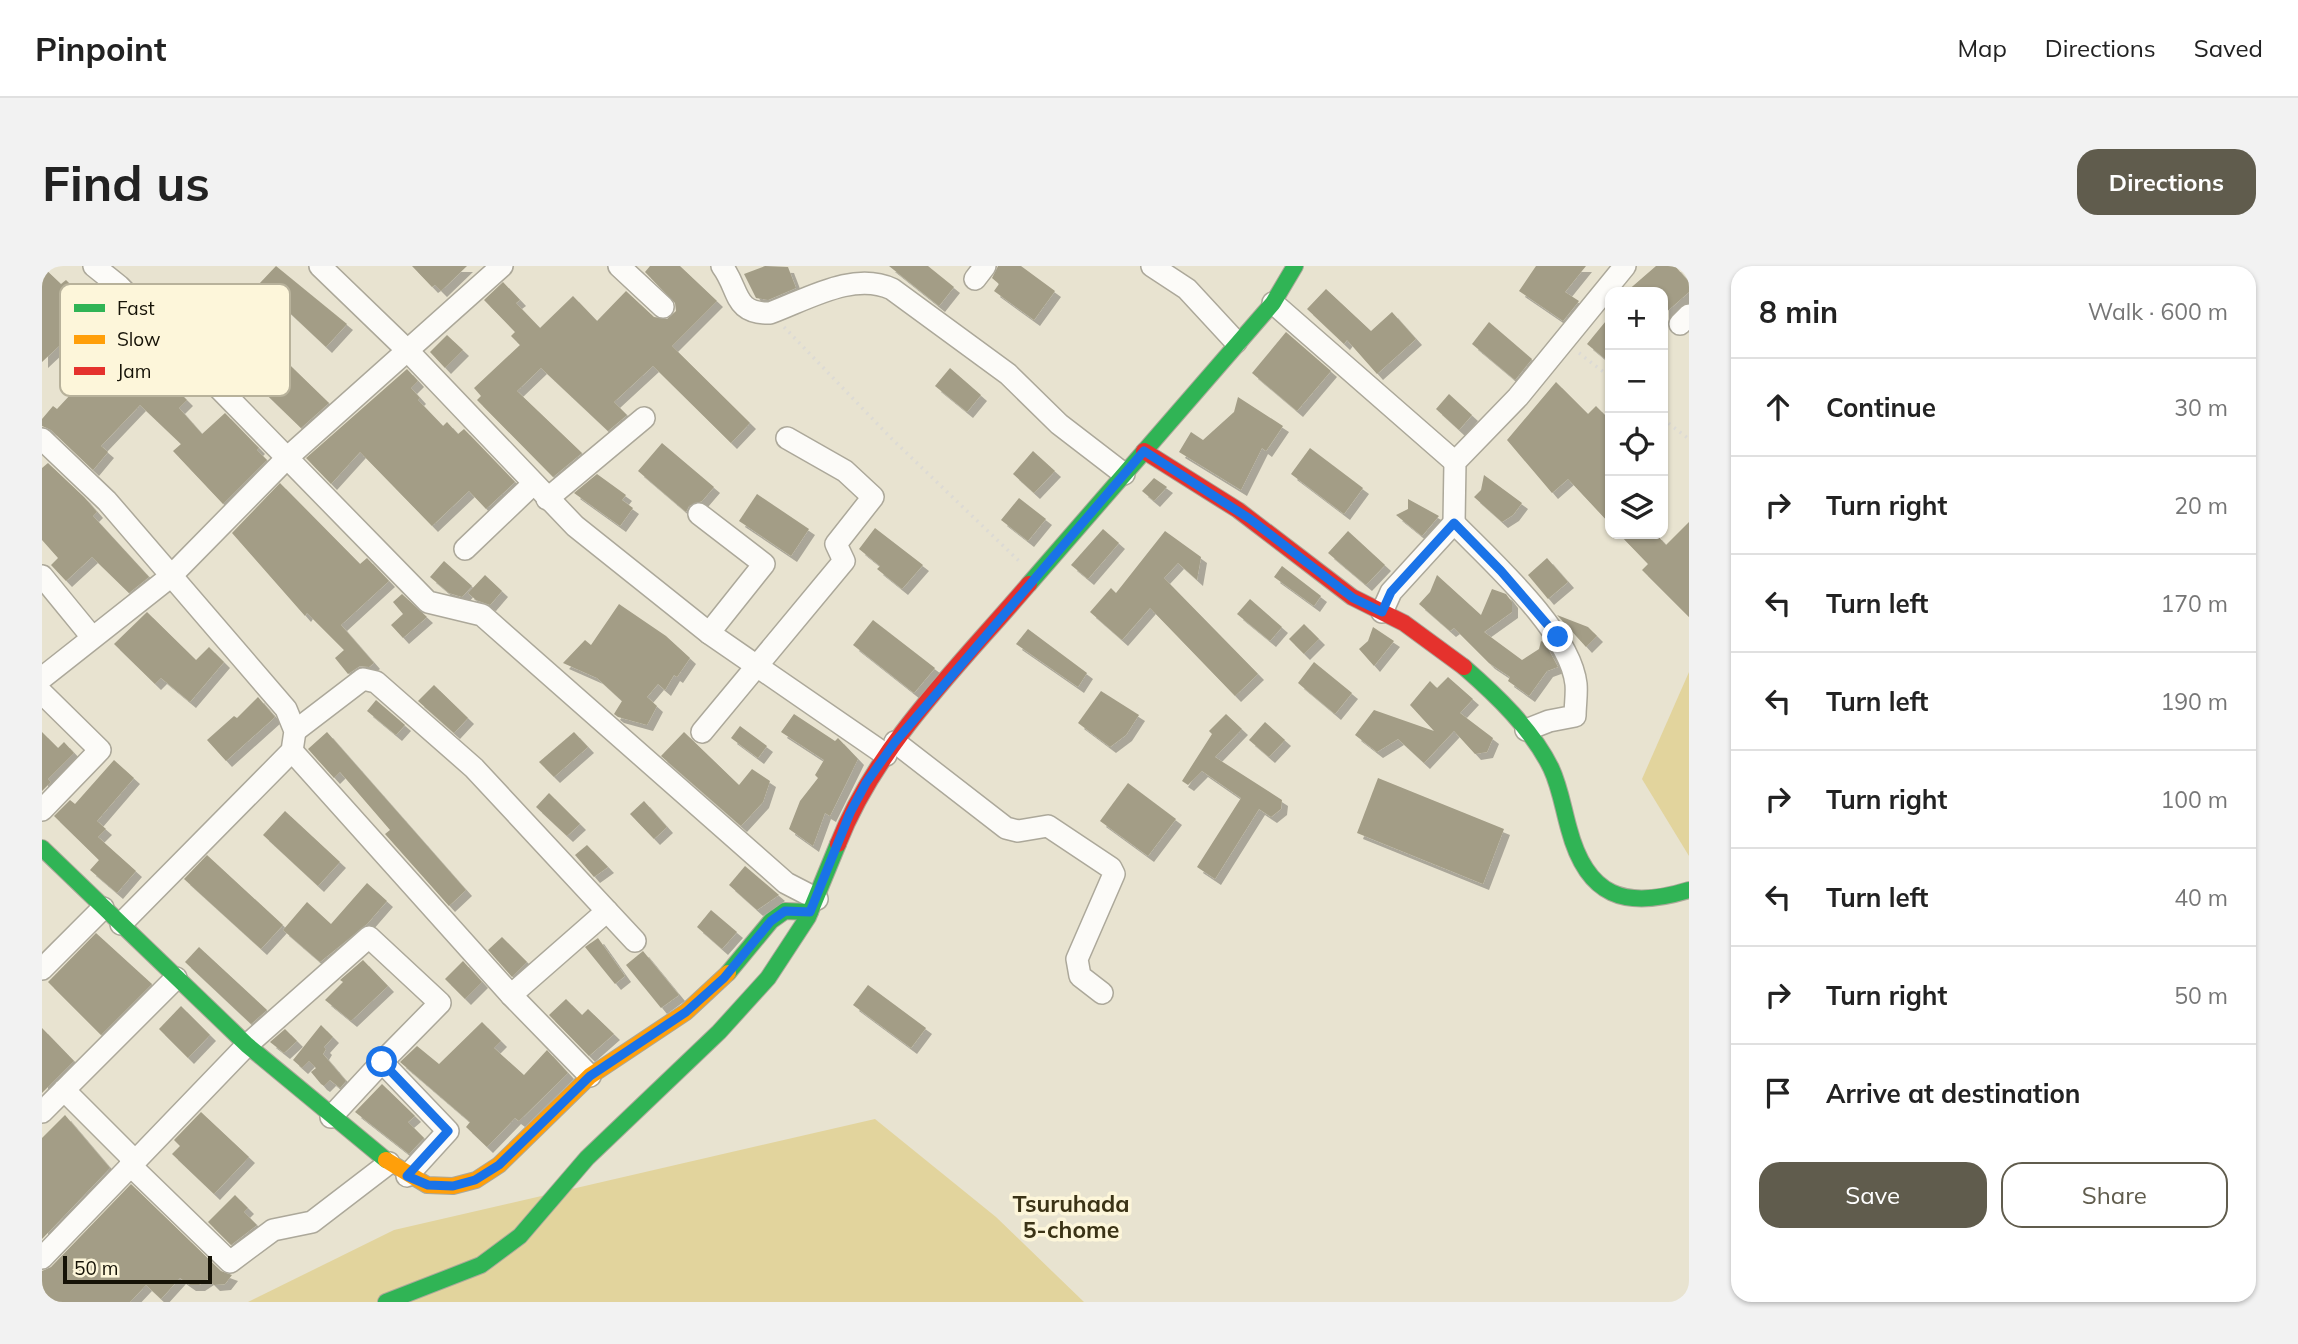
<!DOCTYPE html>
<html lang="en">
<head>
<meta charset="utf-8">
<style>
	body { margin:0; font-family:Mulish,sans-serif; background:#f2f2f2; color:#222 }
	.controls { position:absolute; right:21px; top:21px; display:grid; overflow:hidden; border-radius:14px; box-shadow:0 2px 5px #0004 }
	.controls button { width:63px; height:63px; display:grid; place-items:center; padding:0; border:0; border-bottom:2px solid #e0e0e0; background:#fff; color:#222; font:35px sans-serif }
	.scale { position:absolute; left:21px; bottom:18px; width:149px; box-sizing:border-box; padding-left:7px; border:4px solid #161307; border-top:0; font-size:19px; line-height:24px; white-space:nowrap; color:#161307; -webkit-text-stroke:5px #fdf6da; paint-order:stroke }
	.stop { position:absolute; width:21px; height:21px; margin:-16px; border:5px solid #1a73e8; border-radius:50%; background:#fff }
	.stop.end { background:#1a73e8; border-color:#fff; box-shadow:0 2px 7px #0008 }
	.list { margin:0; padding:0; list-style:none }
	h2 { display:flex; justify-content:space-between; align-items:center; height:91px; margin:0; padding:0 28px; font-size:30px }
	h2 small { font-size:23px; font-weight:400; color:#767676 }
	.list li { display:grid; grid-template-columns:46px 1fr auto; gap:21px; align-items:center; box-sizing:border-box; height:98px; padding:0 28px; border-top:2px solid #e0e0e0 }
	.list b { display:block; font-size:26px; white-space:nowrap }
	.list em { font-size:23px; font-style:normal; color:#767676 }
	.actions { display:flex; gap:14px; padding:21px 28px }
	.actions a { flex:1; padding:16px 0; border:2px solid #605c4d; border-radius:21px; text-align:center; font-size:24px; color:#605c4d }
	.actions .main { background:#605c4d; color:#fff }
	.icon { flex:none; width:38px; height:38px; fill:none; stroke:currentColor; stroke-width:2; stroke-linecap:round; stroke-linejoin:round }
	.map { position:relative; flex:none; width:1647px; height:1036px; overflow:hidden; border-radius:21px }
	header { display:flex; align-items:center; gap:42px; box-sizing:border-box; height:98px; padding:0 35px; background:#fff; border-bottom:2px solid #e0e0e0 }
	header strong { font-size:33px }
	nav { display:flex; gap:38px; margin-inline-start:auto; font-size:24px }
	.intro { display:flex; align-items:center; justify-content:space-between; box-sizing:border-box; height:168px; padding:0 42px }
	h1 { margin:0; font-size:49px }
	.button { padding:18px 32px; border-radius:21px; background:#605c4d; color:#fff; font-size:24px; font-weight:700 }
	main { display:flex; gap:42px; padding:0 42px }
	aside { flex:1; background:#fff; border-radius:21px; box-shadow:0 2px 5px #0004 }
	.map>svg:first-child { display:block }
</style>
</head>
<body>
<header>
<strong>Pinpoint</strong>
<nav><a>Map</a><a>Directions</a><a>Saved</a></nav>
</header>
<div class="intro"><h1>Find us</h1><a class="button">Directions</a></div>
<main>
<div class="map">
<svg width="1647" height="1036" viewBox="0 0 1647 1036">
	<defs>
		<filter id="shadow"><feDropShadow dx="6" dy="6" stdDeviation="0" flood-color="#0004"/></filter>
	</defs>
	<rect width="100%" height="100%" fill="#e8e3d0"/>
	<g fill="#e2d49d">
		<path d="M 1647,406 L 1647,590 L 1600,513 Z"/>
		<path d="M 833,853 L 954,951 L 1042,1036 L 206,1036 L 352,964 Z"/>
	</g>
	<g fill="#a39d86" filter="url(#shadow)">
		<path d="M 0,0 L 19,18 L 24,14 L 145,134 L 137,142 L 160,168 L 183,147 L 217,182 L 215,184 L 225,194 L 181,238 L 131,185 L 139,178 L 98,139 L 59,180 L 66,186 L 51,204 L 9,164 L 0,160 L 0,153 L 11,140 L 15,143 L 56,99 L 51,94 L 55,90 L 32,66 L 0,96 Z"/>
		<path d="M 234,0 L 305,58 L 284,81 L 217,18 Z"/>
		<path d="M 370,0 L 425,0 L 399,25 L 393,19 L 390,21 Z"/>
		<path d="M 608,0 L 638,0 L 675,35 L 630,80 L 708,157 L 689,177 L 611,100 L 572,136 L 585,149 L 566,165 L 499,102 L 475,125 L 540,187 L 511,211 L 435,134 L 439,130 L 432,122 L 478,79 L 469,70 L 473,66 L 442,34 L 461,16 L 478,34 L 474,37 L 498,62 L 531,30 L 555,55 L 584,25 L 612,51 L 625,53 L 634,45 L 633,37 L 603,6 Z"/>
		<path d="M 723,0 L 746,1 L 754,22 L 726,34 L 714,32 L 702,8 Z"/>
		<path d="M 847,0 L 886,0 L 912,21 L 897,40 Z"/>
		<path d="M 956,0 L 979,0 L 1013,25 L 992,54 L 952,25 L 957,18 L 950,12 Z"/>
		<path d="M 1494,0 L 1544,0 L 1523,26 L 1537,35 L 1521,55 L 1477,25 Z"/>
		<path d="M 1614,0 L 1633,0 L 1647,16 L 1647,26 L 1621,49 L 1621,26 L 1584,26 Z"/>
		<path d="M 1284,23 L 1329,65 L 1350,46 L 1374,73 L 1335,108 L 1305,74 L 1302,78 L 1265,43 Z"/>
		<path d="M 187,40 L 287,137 L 259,162 L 161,67 Z"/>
		<path d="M 1568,50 L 1568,97 L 1545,78 Z"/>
		<path d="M 1447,56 L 1490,93 L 1473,114 L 1430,78 Z"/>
		<path d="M 1244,66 L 1289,105 L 1255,145 L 1210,107 Z"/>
		<path d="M 405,69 L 421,84 L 403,102 L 388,86 Z"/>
		<path d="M 908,102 L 939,129 L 925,146 L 893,120 Z"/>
		<path d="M 365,103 L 376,115 L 369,122 L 378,132 L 376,134 L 401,160 L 405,156 L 416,168 L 422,163 L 473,216 L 444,243 L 427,225 L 390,260 L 318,186 L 289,218 L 264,192 Z"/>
		<path d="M 1514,116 L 1546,148 L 1554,140 L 1568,154 L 1568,258 L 1526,213 L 1510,227 L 1465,174 Z"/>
		<path d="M 1407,128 L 1430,149 L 1417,164 L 1394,143 Z"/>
		<path d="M 1196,131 L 1241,160 L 1224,185 L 1220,182 L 1199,224 L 1137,186 L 1149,166 L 1161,174 L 1192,146 Z"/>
		<path d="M 620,177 L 672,221 L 660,235 L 647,240 L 644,246 L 596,205 Z"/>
		<path d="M 1268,182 L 1321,222 L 1302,248 L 1249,208 Z"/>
		<path d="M 991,185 L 1013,205 L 992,227 L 971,208 Z"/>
		<path d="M 6,197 L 42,231 L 55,246 L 51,250 L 107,311 L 87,327 L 50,291 L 24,315 L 9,299 L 16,292 L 0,274 L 0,202 Z"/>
		<path d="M 555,208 L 584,229 L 580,234 L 591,242 L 578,260 L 532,227 Z"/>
		<path d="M 1442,209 L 1480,237 L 1471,249 L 1460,256 L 1432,231 L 1439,224 Z"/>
		<path d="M 1112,212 L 1125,221 L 1112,235 L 1100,225 Z"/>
		<path d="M 238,217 L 318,298 L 325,292 L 347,315 L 299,359 L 332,397 L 327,401 L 318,400 L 306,408 L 293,392 L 302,384 L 265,347 L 263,350 L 190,267 Z"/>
		<path d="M 715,228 L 767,263 L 749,290 L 697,255 Z"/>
		<path d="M 977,232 L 1004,253 L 986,275 L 959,254 Z"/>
		<path d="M 1366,233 L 1397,250 L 1380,270 L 1354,249 L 1366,243 Z"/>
		<path d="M 1647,256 L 1647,351 L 1600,304 L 1606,298 L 1577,268 L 1614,268 L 1624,279 Z"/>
		<path d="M 833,262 L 881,299 L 860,323 L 835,303 L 838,300 L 817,283 Z"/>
		<path d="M 1061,263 L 1077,277 L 1046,313 L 1029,299 Z"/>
		<path d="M 1123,265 L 1159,291 L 1155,314 L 1136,297 L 1122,312 L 1216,408 L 1193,430 L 1108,342 L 1080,374 L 1048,346 L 1069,322 L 1074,327 Z"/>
		<path d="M 1306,265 L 1343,299 L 1324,319 L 1286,287 Z"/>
		<path d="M 1505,292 L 1526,316 L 1506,333 L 1486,309 Z"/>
		<path d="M 402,295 L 430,320 L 420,331 L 407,327 L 388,311 Z"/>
		<path d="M 1240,300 L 1279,330 L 1272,340 L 1232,311 Z"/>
		<path d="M 443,309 L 460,325 L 448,339 L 434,334 L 426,327 Z"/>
		<path d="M 1395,309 L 1439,349 L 1450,323 L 1464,328 L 1470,336 L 1470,346 L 1442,366 L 1480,394 L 1497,383 L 1499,375 L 1503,377 L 1516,401 L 1505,405 L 1487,430 L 1466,415 L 1468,411 L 1447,397 L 1412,362 L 1408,365 L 1377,338 L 1388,326 Z"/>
		<path d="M 360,328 L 385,351 L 361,372 L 349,359 L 361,348 L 351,336 Z"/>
		<path d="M 1208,333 L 1240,361 L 1228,375 L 1195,348 Z"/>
		<path d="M 577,338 L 624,370 L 648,392 L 635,411 L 632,409 L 623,424 L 616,418 L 605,431 L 615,440 L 605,459 L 576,451 L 572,448 L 580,435 L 555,412 L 521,397 L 543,374 L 549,379 Z"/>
		<path d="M 105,346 L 154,394 L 167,381 L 182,396 L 148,436 L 119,412 L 113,418 L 72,378 Z"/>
		<path d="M 1515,349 L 1546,361 L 1555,370 L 1544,381 Z"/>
		<path d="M 831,354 L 893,402 L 872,427 L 811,379 Z"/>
		<path d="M 1262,358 L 1277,373 L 1262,388 L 1247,373 Z"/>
		<path d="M 1331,361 L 1352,375 L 1332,400 L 1317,383 L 1326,375 Z"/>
		<path d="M 986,363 L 1045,407 L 1036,421 L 974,378 Z"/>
		<path d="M 1272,396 L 1310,427 L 1293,448 L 1256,417 Z"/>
		<path d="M 1406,411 L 1431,433 L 1418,447 L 1451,472 L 1445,486 L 1433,488 L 1412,465 L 1382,497 L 1356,473 L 1335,486 L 1313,469 L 1332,444 L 1392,465 L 1368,439 L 1388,415 L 1395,422 Z"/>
		<path d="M 392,419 L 426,452 L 412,467 L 376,435 Z"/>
		<path d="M 1059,425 L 1097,449 L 1084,469 L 1068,481 L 1036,457 Z"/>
		<path d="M 216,431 L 233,451 L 184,495 L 165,474 L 192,450 L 195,452 Z"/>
		<path d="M 334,434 L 363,459 L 354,469 L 325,445 Z"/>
		<path d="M 752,448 L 793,475 L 796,472 L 816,493 L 788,550 L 783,547 L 771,580 L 747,563 L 758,535 L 776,512 L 773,509 L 782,494 L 739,466 Z"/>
		<path d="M 1184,448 L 1200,463 L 1173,491 L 1240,534 L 1239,543 L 1229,551 L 1217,543 L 1173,613 L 1155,601 L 1199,532 L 1160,505 L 1146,519 L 1140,515 L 1170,468 L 1167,465 Z"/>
		<path d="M 1223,456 L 1243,474 L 1227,491 L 1207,474 Z"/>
		<path d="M 698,460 L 725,480 L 716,492 L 689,472 Z"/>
		<path d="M 0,466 L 16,482 L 22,476 L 32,487 L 6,513 L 9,516 L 0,525 Z"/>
		<path d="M 285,466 L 424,624 L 407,640 L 343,568 L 348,564 L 298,506 L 292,512 L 266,483 Z"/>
		<path d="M 532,466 L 546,481 L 512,511 L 497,496 Z"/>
		<path d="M 642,466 L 697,519 L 710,503 L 728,515 L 721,536 L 699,560 L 619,490 Z"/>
		<path d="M 72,494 L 92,512 L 55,555 L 64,563 L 56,571 L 94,605 L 75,627 L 48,604 L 57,594 L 12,550 L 28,534 L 33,538 Z"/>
		<path d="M 1336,512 L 1462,563 L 1441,618 L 1315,567 Z"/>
		<path d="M 1086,517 L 1134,553 L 1106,590 L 1058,555 Z"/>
		<path d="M 507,527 L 538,558 L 525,570 L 494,541 Z"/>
		<path d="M 602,535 L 625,561 L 612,573 L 588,548 Z"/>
		<path d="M 243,545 L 298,596 L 276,620 L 221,569 Z"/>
		<path d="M 545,579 L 566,601 L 552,611 L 533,589 Z"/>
		<path d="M 165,589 L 241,659 L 219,683 L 142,613 Z"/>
		<path d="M 703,600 L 737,629 L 715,644 L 687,619 Z"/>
		<path d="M 325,617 L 345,635 L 325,658 L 278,696 L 241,664 L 265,636 L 289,658 Z"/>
		<path d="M 669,644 L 695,666 L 680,683 L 655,661 Z"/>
		<path d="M 54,667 L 110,718 L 59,769 L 6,716 Z"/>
		<path d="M 460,671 L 485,696 L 470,711 L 446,684 Z"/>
		<path d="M 556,672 L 583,710 L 573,718 L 543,681 Z"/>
		<path d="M 157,681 L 225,744 L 209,758 L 143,696 Z"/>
		<path d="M 601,685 L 637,729 L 619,742 L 584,699 Z"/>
		<path d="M 321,694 L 346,720 L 309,755 L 283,734 L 301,716 L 298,714 Z"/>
		<path d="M 421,695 L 440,716 L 423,733 L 403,713 Z"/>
		<path d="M 826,719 L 884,762 L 869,782 L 811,739 Z"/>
		<path d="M 524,733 L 540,749 L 546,743 L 572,768 L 547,790 L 507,749 Z"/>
		<path d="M 139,740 L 168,769 L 146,792 L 117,763 Z"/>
		<path d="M 440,756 L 459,775 L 452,782 L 482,809 L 505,784 L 526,807 L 477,855 L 473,852 L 445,881 L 424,861 L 428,856 L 358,796 L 375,780 L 397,798 Z"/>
		<path d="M 279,759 L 291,771 L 282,781 L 284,783 L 281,788 L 304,815 L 298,822 L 288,814 L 282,820 L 279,818 L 269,806 L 274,802 L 267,795 L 260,802 L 251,794 Z"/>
		<path d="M 0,762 L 32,795 L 0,827 Z"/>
		<path d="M 243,763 L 255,775 L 242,787 L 228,776 Z"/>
		<path d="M 340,818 L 373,850 L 366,856 L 382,872 L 367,888 L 313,846 Z"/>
		<path d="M 159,846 L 207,891 L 172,928 L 130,888 L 138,880 L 132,874 Z"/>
		<path d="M 23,849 L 68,902 L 0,973 L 0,872 Z"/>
		<path d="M 89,918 L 179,1005 L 190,1009 L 183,1018 L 172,1019 L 166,1013 L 157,1019 L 148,1019 L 138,1012 L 119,1033 L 104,1019 L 88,1036 L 0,1036 L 0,1005 L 9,1001 Z"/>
		<path d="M 193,929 L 206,942 L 202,946 L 215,959 L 189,979 L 166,956 Z"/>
	</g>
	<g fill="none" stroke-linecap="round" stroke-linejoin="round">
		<defs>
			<g id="street">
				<path d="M 52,0 L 77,20 L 386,336 L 440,349 L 744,617 L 775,633"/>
				<path d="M 278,0 L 364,83 L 533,260 L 667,367 L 844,489"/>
				<path d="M 577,0 L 621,41"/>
				<path d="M 680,0 C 698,24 691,48 728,47 C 766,33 812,5 850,23 L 966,108 L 1017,158 L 1082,208"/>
				<path d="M 1110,0 L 1145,23 L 1194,76"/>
				<path d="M 933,13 L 943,0"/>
				<path d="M 1231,37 L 1413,196"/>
				<path d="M 1638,58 L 1647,49"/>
				<path d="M 0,173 L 65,235 L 244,443 L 253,465 L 250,485 L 79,658"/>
				<path d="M 505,233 L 602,152"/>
				<path d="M 657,248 L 722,298 L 667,367"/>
				<path d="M 1412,257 L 1413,196 L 1476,131 L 1583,0"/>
				<path d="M 423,283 L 490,219"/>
				<path d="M 0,310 L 50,371"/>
				<path d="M 1340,346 L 1349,326 L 1412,257 C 1449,295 1528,365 1534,418 C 1535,428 1533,440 1533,450 L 1507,455 L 1484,464"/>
				<path d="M 0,412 L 128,311 L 246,191 L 460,0"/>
				<path d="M 0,427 L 58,484 L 0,544"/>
				<path d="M 253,465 L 321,413 L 334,416 L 432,502 L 565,645"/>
				<path d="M 660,466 L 802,295 L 794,278 L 831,231 L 803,205 L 745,172"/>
				<path d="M 853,476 L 964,562 L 976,565 L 1006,560 L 1069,602 L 1072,608 L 1035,693 L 1038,710 L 1060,727"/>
				<path d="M 250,485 L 469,729 L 548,810"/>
				<path d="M 0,703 L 61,642"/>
				<path d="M 469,729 L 565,645 L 593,675"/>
				<path d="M 22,824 L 92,894"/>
				<path d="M 0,846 L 134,712"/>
				<path d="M 289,851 L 340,796 L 406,865 L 365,910"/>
				<path d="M 88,899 L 188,996 L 231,964 L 270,956 L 347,897"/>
				<path d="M 0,992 L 205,779 L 327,671 L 398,737 L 340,796"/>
			</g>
			<g id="fast">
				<path d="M 987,318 L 1231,37 L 1253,0"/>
				<path d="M 1422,401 C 1454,429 1490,463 1509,502 C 1518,521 1521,542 1527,563 C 1545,631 1583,644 1647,624"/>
				<path d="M 0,582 L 205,779 L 344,894"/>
				<path d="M 686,707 L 729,655 L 743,645 L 768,646"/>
				<path d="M 344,1036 L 439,999 L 478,970 L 545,892 L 677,766 L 726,712 L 766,651 L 796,578"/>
			</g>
			<path id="slow" d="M 344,894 L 385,919 L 411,920 L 434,914 L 457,899 L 548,810 L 644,746 L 686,707"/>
			<g id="jam">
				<path d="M 1102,185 L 1196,244 L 1310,331 L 1362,357 L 1422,401"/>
				<path d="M 796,578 C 835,478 918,399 987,318"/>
			</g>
		</defs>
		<use href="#street" stroke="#aca89a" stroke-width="24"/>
		<use href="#fast" stroke="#aca89a" stroke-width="18"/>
		<use href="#slow" stroke="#aca89a" stroke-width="18"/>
		<use href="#jam" stroke="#aca89a" stroke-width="18"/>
		<g stroke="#dcdad5" stroke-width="3.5" stroke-dasharray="2 5" stroke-linecap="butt">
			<path d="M 742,61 L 849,172 L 977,295"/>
			<path d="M 1537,87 L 1568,111"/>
			<path d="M 1621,153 L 1647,173"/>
		</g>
		<use href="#street" stroke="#fcfbf8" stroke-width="21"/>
		<use href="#fast" stroke="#30b455" stroke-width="16"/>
		<use href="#slow" stroke="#ff9f0a" stroke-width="16"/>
		<use href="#jam" stroke="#e5322d" stroke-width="16"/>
	</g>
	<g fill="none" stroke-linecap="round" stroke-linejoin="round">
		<path stroke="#1a73e8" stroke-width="9" d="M 340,796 L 406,865 L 365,910 L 386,919 L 411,920 L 433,914 L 457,899 L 548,810 L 644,746 L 682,712 L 729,655 L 743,645 L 768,646 L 808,547 L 824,517 L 853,476 L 1102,185 L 1208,253 L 1311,332 L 1340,346 L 1349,326 L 1412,257 L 1459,305 L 1516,371"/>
	</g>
	<g text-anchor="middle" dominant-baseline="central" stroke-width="7" stroke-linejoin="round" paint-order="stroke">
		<g font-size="23" font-weight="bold" fill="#3b3316" stroke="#fdf6da">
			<text x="1029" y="937">Tsuruhada<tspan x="1029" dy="26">5-chome</tspan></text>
		</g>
	</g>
	<rect x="18" y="18" width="230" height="112" rx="10" fill="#fdf6da" stroke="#b8b29b" stroke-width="2"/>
	<rect x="32" y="38" width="31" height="8" fill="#30b455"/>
	<rect x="32" y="69" width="31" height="9" fill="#ff9f0a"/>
	<rect x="32" y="101" width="31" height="8" fill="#e5322d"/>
	<g font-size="19" fill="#161307">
		<text x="75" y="49">Fast</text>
		<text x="75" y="80">Slow</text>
		<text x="75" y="112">Jam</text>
	</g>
</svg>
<div class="controls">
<button>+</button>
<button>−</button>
<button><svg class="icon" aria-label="locate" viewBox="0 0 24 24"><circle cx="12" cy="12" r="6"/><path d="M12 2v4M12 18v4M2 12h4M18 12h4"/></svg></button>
<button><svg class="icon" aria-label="layers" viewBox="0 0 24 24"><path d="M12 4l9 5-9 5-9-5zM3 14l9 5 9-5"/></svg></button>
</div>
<div class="scale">50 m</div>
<div class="stop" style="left:340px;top:796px"></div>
<div class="stop end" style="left:1516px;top:371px"></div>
</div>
<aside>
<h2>8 min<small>Walk · 600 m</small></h2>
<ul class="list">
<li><svg class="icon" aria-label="ahead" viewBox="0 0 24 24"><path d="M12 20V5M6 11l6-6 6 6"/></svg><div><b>Continue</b></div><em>30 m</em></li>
<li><svg class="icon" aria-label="right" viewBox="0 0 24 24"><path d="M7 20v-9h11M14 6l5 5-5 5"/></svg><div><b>Turn right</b></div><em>20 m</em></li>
<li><svg class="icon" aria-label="left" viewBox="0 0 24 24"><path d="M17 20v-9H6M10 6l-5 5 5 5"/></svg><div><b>Turn left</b></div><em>170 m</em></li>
<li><svg class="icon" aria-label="left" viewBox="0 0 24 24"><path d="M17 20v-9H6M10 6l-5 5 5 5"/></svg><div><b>Turn left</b></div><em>190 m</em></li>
<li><svg class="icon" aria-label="right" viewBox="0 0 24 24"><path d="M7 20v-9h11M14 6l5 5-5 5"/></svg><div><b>Turn right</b></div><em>100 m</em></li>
<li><svg class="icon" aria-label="left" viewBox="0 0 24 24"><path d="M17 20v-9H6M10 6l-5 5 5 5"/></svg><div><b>Turn left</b></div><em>40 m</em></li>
<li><svg class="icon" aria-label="right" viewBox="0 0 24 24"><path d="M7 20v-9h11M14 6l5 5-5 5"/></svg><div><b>Turn right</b></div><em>50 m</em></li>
<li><svg class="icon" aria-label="arrive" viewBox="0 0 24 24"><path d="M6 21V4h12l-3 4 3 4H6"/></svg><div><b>Arrive at destination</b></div></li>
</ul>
<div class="actions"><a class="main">Save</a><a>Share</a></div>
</aside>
</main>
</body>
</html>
